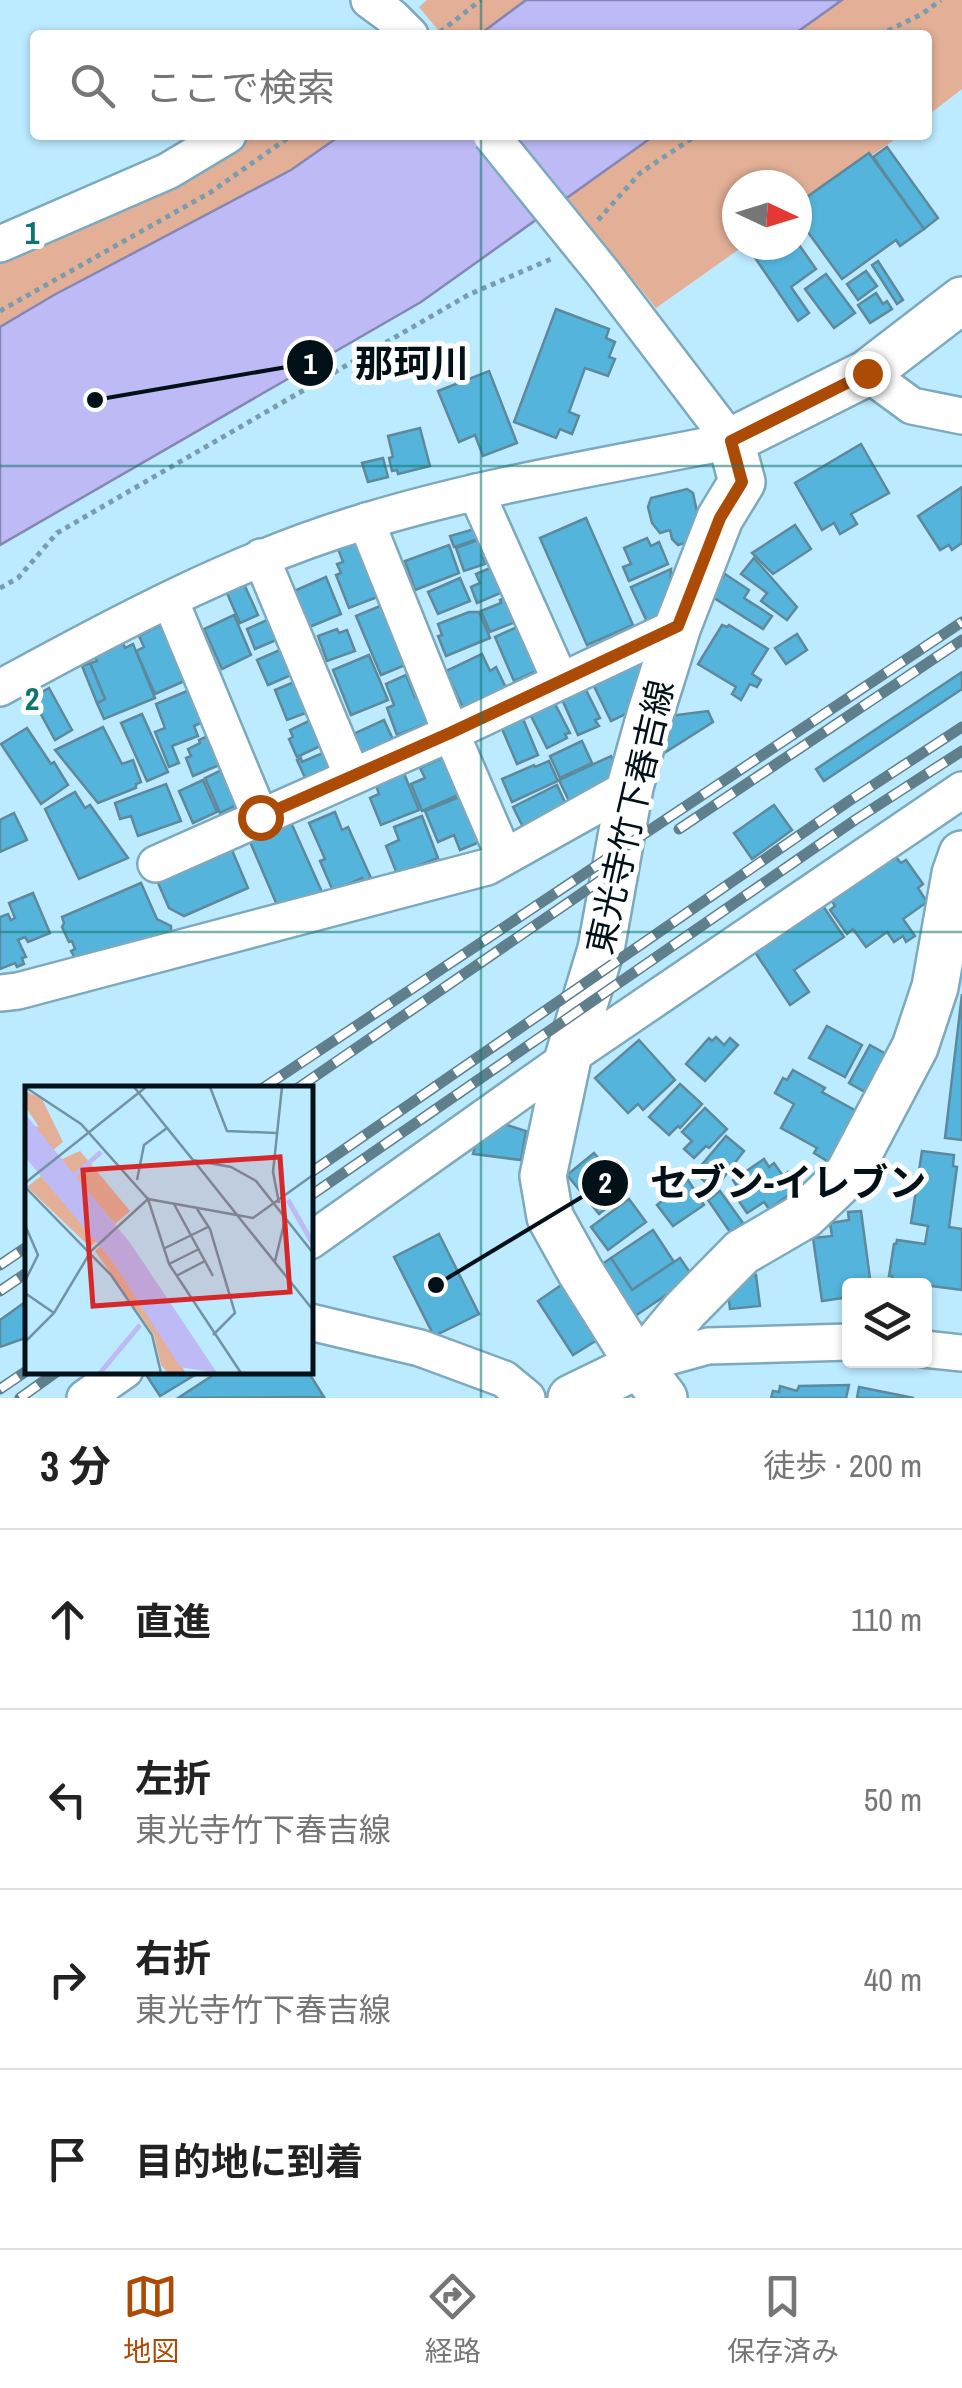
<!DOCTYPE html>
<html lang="ja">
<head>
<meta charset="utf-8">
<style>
	body { margin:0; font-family:"Archivo Narrow","Noto Sans JP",sans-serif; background:#f6f6f6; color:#222 }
	.controls { position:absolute; right:30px; bottom:30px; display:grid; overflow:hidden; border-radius:10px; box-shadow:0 2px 8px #0004 }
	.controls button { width:90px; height:90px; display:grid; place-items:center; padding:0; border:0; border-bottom:2px solid #e0e0e0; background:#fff; color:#222; font:50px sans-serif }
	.compass { position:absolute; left:722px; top:170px; width:90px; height:90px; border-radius:50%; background:#fff; box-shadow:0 2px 8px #0004; rotate:94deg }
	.stop { position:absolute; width:30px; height:30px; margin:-22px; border:8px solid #ac4b05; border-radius:50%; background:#fff }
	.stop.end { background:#ac4b05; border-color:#fff; box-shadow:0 2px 10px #0008 }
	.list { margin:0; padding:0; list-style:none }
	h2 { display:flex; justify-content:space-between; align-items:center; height:130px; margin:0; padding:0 40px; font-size:42px }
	h2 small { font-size:32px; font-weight:400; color:#767676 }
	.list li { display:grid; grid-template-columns:65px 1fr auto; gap:30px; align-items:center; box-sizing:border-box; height:180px; padding:0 40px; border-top:2px solid #e0e0e0 }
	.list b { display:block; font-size:38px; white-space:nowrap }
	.list p { margin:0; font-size:32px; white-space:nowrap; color:#767676 }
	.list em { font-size:32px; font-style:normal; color:#767676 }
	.icon { flex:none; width:55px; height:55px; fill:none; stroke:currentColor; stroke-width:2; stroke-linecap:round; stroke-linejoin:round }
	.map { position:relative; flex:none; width:962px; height:1398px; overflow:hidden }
	.search { position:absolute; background:#fff; box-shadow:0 2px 8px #0004; left:30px; right:30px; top:30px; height:110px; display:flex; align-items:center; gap:25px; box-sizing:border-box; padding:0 35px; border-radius:10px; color:#767676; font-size:38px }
	.sheet { height:850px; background:#fff }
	nav { display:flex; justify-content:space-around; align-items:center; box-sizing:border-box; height:140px; border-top:2px solid #e0e0e0; background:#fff; font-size:28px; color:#767676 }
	nav a { display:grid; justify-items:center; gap:5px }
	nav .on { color:#ac4b05 }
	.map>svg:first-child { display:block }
</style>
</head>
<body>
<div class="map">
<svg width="962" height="1398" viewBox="0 0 962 1398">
	<rect width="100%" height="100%" fill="#bceaff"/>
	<g fill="#e3b097">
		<path d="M 427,0 L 526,0 L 479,35 L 442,35 L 419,7 Z"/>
		<path d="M 842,0 L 962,0 L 962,89 L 927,116 L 927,35 L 793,35 Z"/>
		<path d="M 255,135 L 341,135 L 291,170 L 54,295 L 0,327 L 0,260 L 141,199 Z"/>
		<path d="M 655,135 L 901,135 L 797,208 L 797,185 L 737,185 L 737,245 L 745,245 L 656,308 L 567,197 Z"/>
	</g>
	<g fill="#bdbaf6" stroke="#8587b3" stroke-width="2.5">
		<path d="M 526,0 L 842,0 L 793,35 L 479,35 Z"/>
		<path d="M 341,135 L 655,135 L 421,302 L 0,545 L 0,327 L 54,295 L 291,170 Z"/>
	</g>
	<g fill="#54b4db" stroke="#5e899c" stroke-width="2.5">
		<path d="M 887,147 L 938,218 L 924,229 L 873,157 Z"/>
		<path d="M 869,153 L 924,229 L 900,246 L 896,240 L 842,279 L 797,217 L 797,204 Z"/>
		<path d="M 797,242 L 816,269 L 791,287 L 809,313 L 798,321 L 747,246 L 797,245 Z"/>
		<path d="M 878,261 L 903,300 L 897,304 L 872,265 Z"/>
		<path d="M 866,271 L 877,286 L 858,300 L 847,284 Z"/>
		<path d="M 826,274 L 855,313 L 834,328 L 805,289 Z"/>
		<path d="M 876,293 L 883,304 L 887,301 L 892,309 L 870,323 L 858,305 Z"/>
		<path d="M 556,309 L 609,329 L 606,338 L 615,342 L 609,357 L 615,359 L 608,376 L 585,368 L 569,412 L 579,416 L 572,434 L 560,429 L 556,438 L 514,422 Z"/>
		<path d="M 489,371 L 517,443 L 483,456 L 475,435 L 459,442 L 438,391 Z"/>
		<path d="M 420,428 L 430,466 L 398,474 L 397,470 L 392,471 L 389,458 L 393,457 L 388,436 Z"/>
		<path d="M 861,444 L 889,493 L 851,514 L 857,524 L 840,534 L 834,523 L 822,530 L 795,483 Z"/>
		<path d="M 383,458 L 388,477 L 368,482 L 362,463 Z"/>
		<path d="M 962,487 L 962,543 L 952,550 L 949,545 L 940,550 L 918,516 Z"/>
		<path d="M 687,489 L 693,493 L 700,526 L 688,542 L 678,545 L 672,539 L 670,530 L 660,533 L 652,523 L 648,507 L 651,498 Z"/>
		<path d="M 586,518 L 633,625 L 587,645 L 540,538 Z"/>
		<path d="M 795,525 L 811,549 L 773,574 L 752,553 Z"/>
		<path d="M 478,528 L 481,538 L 454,547 L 450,536 Z"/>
		<path d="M 495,534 L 487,555 L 482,556 L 485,564 L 464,571 L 456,548 Z"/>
		<path d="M 356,535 L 380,596 L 349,608 L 336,575 L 341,573 L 337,564 L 343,562 L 336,543 Z"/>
		<path d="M 647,538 L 651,546 L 659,542 L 668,564 L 629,581 L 623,567 L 631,564 L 624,548 Z"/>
		<path d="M 449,545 L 459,573 L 415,590 L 405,561 Z"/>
		<path d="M 754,558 L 797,607 L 787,620 L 761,601 L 767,593 L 741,574 Z"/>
		<path d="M 507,561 L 517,586 L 477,603 L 471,587 L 480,583 L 476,574 Z"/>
		<path d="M 671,569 L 669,599 L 670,615 L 648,624 L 631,587 Z"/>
		<path d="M 725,574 L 749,590 L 744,598 L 772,616 L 763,629 L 711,596 Z"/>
		<path d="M 326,577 L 341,614 L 307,628 L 292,592 Z"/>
		<path d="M 460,578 L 470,601 L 438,614 L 428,592 Z"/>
		<path d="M 244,584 L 258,615 L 240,623 L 226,591 Z"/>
		<path d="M 516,593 L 531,616 L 490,632 L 481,611 L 501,603 L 500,600 Z"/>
		<path d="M 385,604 L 410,663 L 381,675 L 356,616 Z"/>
		<path d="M 469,612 L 479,612 L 490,638 L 446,656 L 438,636 L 442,635 L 438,624 Z"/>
		<path d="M 234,615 L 251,655 L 222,669 L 204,629 Z"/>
		<path d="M 274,617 L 283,637 L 255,649 L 247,629 Z"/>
		<path d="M 532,620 L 552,664 L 514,681 L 495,637 Z"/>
		<path d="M 164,623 L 171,640 L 168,642 L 171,649 L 175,647 L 189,679 L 155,694 L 136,651 L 144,647 L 139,636 Z"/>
		<path d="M 722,625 L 727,627 L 729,625 L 768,649 L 752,674 L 761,680 L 757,687 L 750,684 L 741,700 L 732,694 L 736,687 L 698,664 Z"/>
		<path d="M 337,629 L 339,633 L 347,630 L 355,651 L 327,661 L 318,636 Z"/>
		<path d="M 797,634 L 807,650 L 786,664 L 775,648 Z"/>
		<path d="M 123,643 L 125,648 L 133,644 L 155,698 L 104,719 L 97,703 L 105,699 L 90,663 L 97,661 L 94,655 Z"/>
		<path d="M 287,647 L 298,672 L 268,685 L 257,660 Z"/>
		<path d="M 482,654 L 490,671 L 496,667 L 508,692 L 465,712 L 446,671 Z"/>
		<path d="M 369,655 L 388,700 L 351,715 L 333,670 Z"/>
		<path d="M 637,655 L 649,680 L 645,693 L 629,701 L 634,710 L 611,721 L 590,678 Z"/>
		<path d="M 90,663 L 105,699 L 97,703 L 82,666 Z"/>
		<path d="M 962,672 L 962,689 L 824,781 L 816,769 Z"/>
		<path d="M 406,675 L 415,697 L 422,695 L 433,721 L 397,735 L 387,708 L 394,705 L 386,684 Z"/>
		<path d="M 299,680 L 311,711 L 287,720 L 275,690 Z"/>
		<path d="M 583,684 L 600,718 L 595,720 L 599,726 L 578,735 L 560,695 Z"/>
		<path d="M 49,688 L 72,730 L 55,740 L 32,698 Z"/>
		<path d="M 192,689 L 205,721 L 194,726 L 198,736 L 172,746 L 179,763 L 169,767 L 155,732 L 165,728 L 156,704 Z"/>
		<path d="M 552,698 L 570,733 L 565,734 L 567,738 L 547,748 L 528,710 Z"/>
		<path d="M 708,711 L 713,722 L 661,755 L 670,716 Z"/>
		<path d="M 142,714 L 168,772 L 147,781 L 121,723 Z"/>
		<path d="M 521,714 L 538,755 L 517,764 L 500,724 Z"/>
		<path d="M 317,717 L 329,742 L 297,757 L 289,739 L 293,737 L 290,730 Z"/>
		<path d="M 384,720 L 395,744 L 362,759 L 351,735 Z"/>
		<path d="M 103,727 L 122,764 L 133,760 L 141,782 L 136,784 L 136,788 L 98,803 L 55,750 Z"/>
		<path d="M 27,728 L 51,764 L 54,762 L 68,785 L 41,804 L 1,744 Z"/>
		<path d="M 217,732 L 229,761 L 193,776 L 186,758 L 191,756 L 188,749 L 200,743 L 199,740 Z"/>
		<path d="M 582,741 L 592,763 L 560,778 L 550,756 Z"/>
		<path d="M 330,750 L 337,767 L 306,780 L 297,760 L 301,758 L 302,762 Z"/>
		<path d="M 451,754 L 467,791 L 422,811 L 411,784 L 425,778 L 420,768 Z"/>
		<path d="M 611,756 L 619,770 L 609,775 L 613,785 L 571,805 L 559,780 Z"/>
		<path d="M 549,761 L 558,781 L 512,802 L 502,779 L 534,765 L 535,767 Z"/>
		<path d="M 226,768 L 241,803 L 220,813 L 205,778 Z"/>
		<path d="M 403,771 L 419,810 L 381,825 L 370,798 L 379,794 L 375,782 Z"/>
		<path d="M 203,780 L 217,812 L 193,823 L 179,791 Z"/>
		<path d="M 166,784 L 181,821 L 138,836 L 131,816 L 120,819 L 115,803 Z"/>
		<path d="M 557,785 L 569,811 L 525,831 L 513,807 Z"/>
		<path d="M 75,792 L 85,808 L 90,805 L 128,858 L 79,879 L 45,809 Z"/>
		<path d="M 464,795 L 487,839 L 460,850 L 454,835 L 438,842 L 425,811 Z"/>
		<path d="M 774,805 L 792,830 L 752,859 L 734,833 Z"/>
		<path d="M 335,812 L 342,830 L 348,827 L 371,878 L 364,881 L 362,878 L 333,891 L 320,861 L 325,859 L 309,823 Z"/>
		<path d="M 14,813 L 27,840 L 0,852 L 0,820 Z"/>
		<path d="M 422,816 L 438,858 L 397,874 L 386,846 L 399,840 L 394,827 Z"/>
		<path d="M 289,818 L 322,892 L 277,905 L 248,837 Z"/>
		<path d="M 229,843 L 248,888 L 184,916 L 169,908 L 155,876 Z"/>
		<path d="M 895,856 L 901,863 L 906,860 L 923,884 L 918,888 L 927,902 L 903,919 L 915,936 L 906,942 L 903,936 L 894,942 L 887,932 L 866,947 L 853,929 L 847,934 L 830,910 L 835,906 L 832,901 Z"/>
		<path d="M 141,883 L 157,919 L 171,926 L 171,932 L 76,960 L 71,951 L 75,949 L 72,941 L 69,942 L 62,927 L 64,923 L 62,917 Z"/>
		<path d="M 33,893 L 50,933 L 28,942 L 25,937 L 18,940 L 26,957 L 22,958 L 24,964 L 17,967 L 15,963 L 0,969 L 0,917 L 8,914 L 11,920 L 15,918 L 9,903 Z"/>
		<path d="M 823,906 L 844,937 L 794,970 L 809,992 L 790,1005 L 755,952 Z"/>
		<path d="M 962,994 L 962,1140 L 945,1138 Z"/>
		<path d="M 827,1026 L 862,1045 L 845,1077 L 809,1058 Z"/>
		<path d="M 716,1037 L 724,1045 L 730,1038 L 738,1045 L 705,1081 L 686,1064 L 709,1038 L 712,1041 Z"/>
		<path d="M 639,1040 L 675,1080 L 643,1110 L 638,1104 L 628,1113 L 595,1078 Z"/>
		<path d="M 870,1045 L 886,1054 L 865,1092 L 849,1083 Z"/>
		<path d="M 793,1070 L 825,1088 L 822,1092 L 858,1112 L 829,1162 L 814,1153 L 817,1148 L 781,1128 L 794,1104 L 775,1093 L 783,1078 L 787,1080 Z"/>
		<path d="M 680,1084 L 702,1104 L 680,1128 L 678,1126 L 669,1135 L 649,1117 Z"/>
		<path d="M 705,1108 L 727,1129 L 709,1148 L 706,1146 L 694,1158 L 684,1149 L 692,1141 L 682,1132 Z"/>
		<path d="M 498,1122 L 526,1131 L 521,1160 L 473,1154 L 478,1136 Z"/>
		<path d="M 726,1136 L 744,1151 L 714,1190 L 695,1173 Z"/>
		<path d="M 922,1151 L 954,1155 L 953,1166 L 957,1167 L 949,1227 L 962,1229 L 962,1290 L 892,1281 L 892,1276 L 889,1276 L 894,1244 L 896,1244 L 897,1240 L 925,1244 L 928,1226 L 911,1223 Z"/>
		<path d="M 594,1153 L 617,1180 L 600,1194 L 609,1206 L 599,1214 L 567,1175 Z"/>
		<path d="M 764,1159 L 769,1167 L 774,1163 L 783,1176 L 788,1172 L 799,1188 L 769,1209 L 764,1202 L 747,1213 L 732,1191 L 738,1188 L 733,1180 Z"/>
		<path d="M 688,1180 L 704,1205 L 673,1226 L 657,1205 Z"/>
		<path d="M 720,1191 L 743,1223 L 730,1232 L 708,1200 Z"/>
		<path d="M 629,1199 L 646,1222 L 608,1250 L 591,1227 Z"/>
		<path d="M 861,1211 L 871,1286 L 850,1286 L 850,1297 L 822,1301 L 813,1238 L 832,1236 L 830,1223 L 849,1220 L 848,1212 Z"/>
		<path d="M 653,1230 L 674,1262 L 632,1290 L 611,1258 Z"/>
		<path d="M 439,1234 L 479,1314 L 434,1336 L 394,1257 Z"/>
		<path d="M 611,1258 L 632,1290 L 680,1258 L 693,1277 L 635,1316 L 601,1265 Z"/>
		<path d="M 756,1275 L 760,1306 L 730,1309 L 728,1293 L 743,1277 Z"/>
		<path d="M 567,1281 L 588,1313 L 582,1317 L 597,1340 L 573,1355 L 538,1301 Z"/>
		<path d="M 28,1300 L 28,1337 L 0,1347 L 0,1320 Z"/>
		<path d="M 143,1370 L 203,1370 L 160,1396 Z"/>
		<path d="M 221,1370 L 307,1370 L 324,1397 L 178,1398 Z"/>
		<path d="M 849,1385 L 846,1398 L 771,1398 L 773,1391 L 779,1392 L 780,1386 L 797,1391 L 799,1386 Z"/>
		<path d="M 859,1387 L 914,1398 L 857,1398 Z"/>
	</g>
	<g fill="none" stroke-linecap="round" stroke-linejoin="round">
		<defs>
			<g id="minor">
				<path d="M 369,0 L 392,17 L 410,35"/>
				<path d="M 0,244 L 168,171 L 228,135"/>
				<path d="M 867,373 L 912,406 L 962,416"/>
				<path d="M 476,492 L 560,680"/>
				<path d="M 366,521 L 451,733 L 504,856"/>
				<path d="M 261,557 L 352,776"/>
				<path d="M 170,600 L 260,817"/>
				<path d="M 0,688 C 117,624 238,559 367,521 C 486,485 610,465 731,441 L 603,273"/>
				<path d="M 156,864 L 451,733 L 678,626"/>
				<path d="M 0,993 L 18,991 L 487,867 L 630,787"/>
				<path d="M 310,1241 L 568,1058 L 962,790"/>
				<path d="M 310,1322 L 420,1348 L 504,1379 L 527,1398"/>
				<path d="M 924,1349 L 962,1353"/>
				<path d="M 639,1365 L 708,1346 L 850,1342"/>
				<path d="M 85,1398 L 125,1370"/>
			</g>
			<g id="major">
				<path d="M 571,1398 L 639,1365 L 685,1310 L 742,1252 L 804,1216 L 848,1174 L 915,1047 L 935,987 L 955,874 L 962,854"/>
				<path d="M 664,1398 L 639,1365 L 580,1271 L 550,1217 L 543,1176 L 568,1058 L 601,949 L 630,787 L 650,715 L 678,626 L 720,518 L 742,482 L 731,441 L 867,373 L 962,300"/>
			</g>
		</defs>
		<use href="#minor" stroke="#7da9bd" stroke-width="40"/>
		<use href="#major" stroke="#7da9bd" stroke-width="50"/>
		<g stroke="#7a9dad" stroke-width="5" stroke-dasharray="5 5" stroke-linecap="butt">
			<path d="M 440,32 L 481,0"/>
			<path d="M 879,35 L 922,14 L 941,0"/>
			<path d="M 598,220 L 640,173 L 697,135"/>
			<path d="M 0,311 L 211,192 L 292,135"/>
			<path d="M 0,588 L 18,578 L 57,533 L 468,295 L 551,259"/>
		</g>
		<use href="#minor" stroke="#fff" stroke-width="35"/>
		<use href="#major" stroke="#fff" stroke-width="45"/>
		<defs>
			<g id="rail">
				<path d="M 679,829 L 962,640"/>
				<path d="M 263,1088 L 962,622"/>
				<path d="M 298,1088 L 604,878"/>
				<path d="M 310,1173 L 849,801 L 962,727"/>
				<path d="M 310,1196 L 855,820 L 962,751"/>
				<path d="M 0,1265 L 28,1246"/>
				<path d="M 0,1291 L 28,1272"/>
				<path d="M 0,1389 L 28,1370"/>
				<path d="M 20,1398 L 59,1370"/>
			</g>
		</defs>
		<use href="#rail" stroke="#607f8d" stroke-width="11"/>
		<use href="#rail" stroke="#fff" stroke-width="8" stroke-dasharray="22" stroke-linecap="butt"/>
		<defs>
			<path id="minor-bridge" d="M 491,135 L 603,273"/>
		</defs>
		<use href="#minor-bridge" stroke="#7da9bd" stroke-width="40" stroke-linecap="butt"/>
		<use href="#minor-bridge" stroke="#fff" stroke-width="35"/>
	</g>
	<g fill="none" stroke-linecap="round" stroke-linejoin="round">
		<path stroke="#ac4b05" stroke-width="12" d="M 260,817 L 450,733 L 678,626 L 720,518 L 742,482 L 731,441 L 867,373"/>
	</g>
	<path fill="none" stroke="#0f766e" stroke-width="2.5" stroke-opacity="0.55" d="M 481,0 L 481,35M 481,135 L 481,1398M 0,466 L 962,466M 0,932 L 962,932"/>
	<g text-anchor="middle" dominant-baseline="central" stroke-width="10" stroke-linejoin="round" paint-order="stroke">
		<g font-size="35" fill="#021118" stroke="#fff">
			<text transform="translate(630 817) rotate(-77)">東光寺竹下春吉線</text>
		</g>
	</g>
	<g transform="translate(25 1086)">
		<rect width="288" height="288" fill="#bceaff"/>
		<path d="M 0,5 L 17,13 L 38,56 L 27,65 L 7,40 L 14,41 L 0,20 ZM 55,65 L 105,125 L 90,138 L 35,74 ZM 16,90 L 71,155 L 65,161 L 2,101 ZM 75,160 L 89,177 L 161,287 L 143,287 L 136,279 L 129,249 L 70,165 Z" fill="#e3b097"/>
		<path d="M 0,28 L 106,158 L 192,287 L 155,281 L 89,177 L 0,71 Z" fill="#bdbaf6"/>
		<path fill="none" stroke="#bdbaf6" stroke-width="5" d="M 42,96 L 76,66M 263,114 L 288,158M 75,287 L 115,239"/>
		<path fill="none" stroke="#7293a3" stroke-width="2.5" d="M 0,1 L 56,38 L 123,113 L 228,132 L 288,89M 109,1 L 168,74 L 206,81 L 231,95 L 288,167M 185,1 L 202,45 L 251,47M 169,75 L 288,224M 112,94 L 119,59 L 142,42M 0,97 L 121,1M 0,101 L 86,189 L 127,249 L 136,287M 254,117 L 248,86 L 257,1M 149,118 L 188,190M 172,123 L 185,143 L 210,227 L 188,249M 0,139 L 13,169 L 0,195M 138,163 L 183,141M 250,175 L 261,130M 144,178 L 174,163M 151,190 L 180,175M 0,207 L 29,227M 0,256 L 29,227 L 66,165 L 123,113 L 144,178 L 216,287"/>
		<path fill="#d62828" fill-opacity="0.15" stroke="#d62828" stroke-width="5" d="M 255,71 L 265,206 L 68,220 L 58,84 Z"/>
		<rect width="288" height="288" fill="none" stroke="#021118" stroke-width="5"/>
	</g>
	<g font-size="32" text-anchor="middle" font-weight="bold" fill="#0f766e" stroke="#fff" stroke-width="10" stroke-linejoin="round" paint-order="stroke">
		<text x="32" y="244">1</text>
		<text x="32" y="710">2</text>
	</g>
	<path fill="none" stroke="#021118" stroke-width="4" d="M95 400L310 363M436 1285L605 1183"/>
	<g fill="#021118" stroke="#fff" stroke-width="4">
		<circle cx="95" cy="400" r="10"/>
		<circle cx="436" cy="1285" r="10"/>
		<circle cx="310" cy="363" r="25"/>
		<circle cx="605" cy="1183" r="25"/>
	</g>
	<g font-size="30" text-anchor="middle" font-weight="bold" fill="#fff">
		<text x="310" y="374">1</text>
		<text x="605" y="1193">2</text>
	</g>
	<g font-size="38" text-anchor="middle" font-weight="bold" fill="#021118" stroke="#fff" stroke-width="10" stroke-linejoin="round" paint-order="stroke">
		<text x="412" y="377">那珂川</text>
		<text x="788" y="1196">セブン-イレブン</text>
	</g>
</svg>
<div class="controls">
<button><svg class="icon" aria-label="layers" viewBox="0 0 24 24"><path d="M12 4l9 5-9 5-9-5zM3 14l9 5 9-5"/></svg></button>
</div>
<svg class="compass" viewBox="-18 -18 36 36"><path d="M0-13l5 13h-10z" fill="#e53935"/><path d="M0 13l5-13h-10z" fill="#767676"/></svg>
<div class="stop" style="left:260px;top:817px"></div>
<div class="stop end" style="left:867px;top:373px"></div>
<div class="search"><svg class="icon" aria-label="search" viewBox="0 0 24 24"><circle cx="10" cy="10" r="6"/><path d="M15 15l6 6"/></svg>ここで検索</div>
</div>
<section class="sheet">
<h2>3 分<small>徒歩 · 200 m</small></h2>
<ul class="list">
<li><svg class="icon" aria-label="ahead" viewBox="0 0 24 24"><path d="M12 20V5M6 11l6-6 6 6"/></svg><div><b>直進</b></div><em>110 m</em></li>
<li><svg class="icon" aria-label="left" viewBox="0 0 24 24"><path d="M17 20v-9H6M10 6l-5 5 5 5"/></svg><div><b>左折</b><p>東光寺竹下春吉線</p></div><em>50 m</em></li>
<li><svg class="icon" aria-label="right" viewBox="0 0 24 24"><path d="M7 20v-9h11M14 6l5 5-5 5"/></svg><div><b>右折</b><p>東光寺竹下春吉線</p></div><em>40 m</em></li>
<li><svg class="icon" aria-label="arrive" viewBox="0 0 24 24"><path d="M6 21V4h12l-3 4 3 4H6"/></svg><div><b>目的地に到着</b></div></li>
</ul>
</section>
<nav>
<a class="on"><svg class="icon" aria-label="map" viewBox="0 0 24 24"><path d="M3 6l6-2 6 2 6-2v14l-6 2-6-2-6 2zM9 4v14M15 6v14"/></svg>地図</a>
<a><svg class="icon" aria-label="directions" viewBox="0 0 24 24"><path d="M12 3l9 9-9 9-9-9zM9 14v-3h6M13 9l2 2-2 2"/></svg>経路</a>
<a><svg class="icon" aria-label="saved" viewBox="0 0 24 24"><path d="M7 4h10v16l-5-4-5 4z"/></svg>保存済み</a>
</nav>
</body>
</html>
